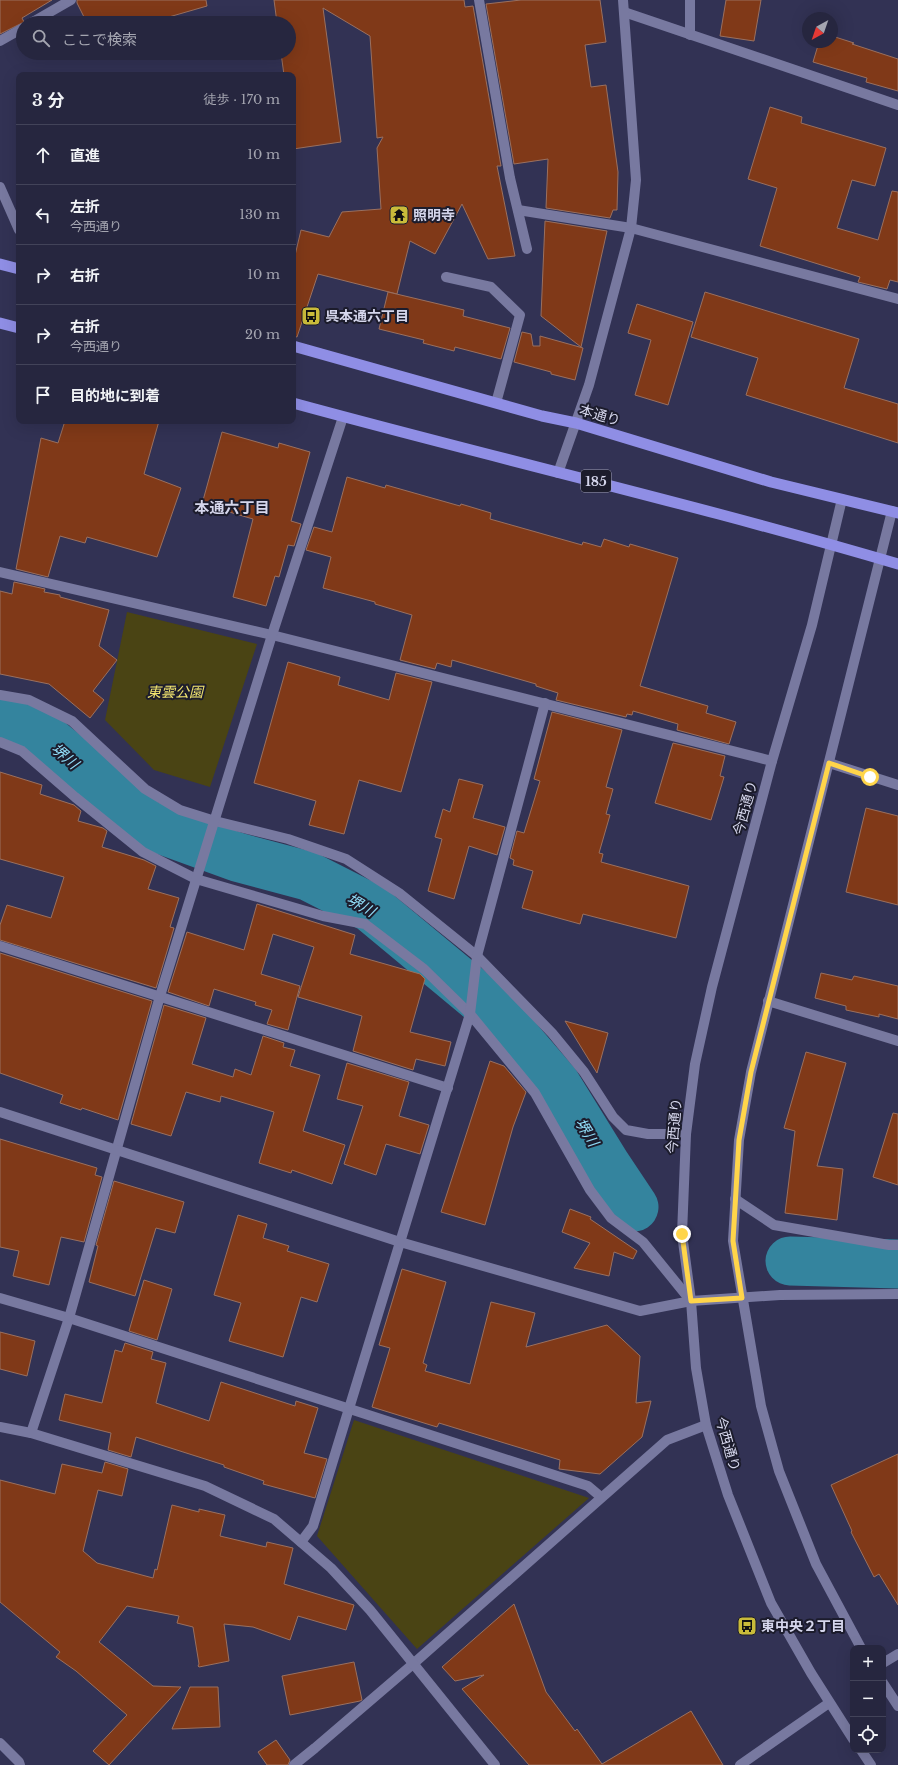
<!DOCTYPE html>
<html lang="ja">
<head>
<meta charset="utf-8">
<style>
	body { margin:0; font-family:"Libre Baskerville","Noto Sans JP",serif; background:#2e2e46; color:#f1f3f6 }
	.controls { position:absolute; right:12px; bottom:12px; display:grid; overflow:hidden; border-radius:8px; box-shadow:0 4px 16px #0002 }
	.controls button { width:36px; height:36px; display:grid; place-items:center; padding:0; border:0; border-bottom:1px solid #424359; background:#26263f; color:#f1f3f6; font:20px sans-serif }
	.compass { position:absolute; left:802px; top:12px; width:36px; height:36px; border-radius:50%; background:#26263f; box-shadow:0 4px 16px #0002; rotate:220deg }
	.stop { position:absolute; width:12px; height:12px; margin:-9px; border:3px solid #ffd54a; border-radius:50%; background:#fff }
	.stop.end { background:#ffd54a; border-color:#fff; box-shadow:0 1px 4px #0008 }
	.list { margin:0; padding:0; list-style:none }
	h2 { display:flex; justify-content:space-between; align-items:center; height:52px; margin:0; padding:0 16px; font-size:17px }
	h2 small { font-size:13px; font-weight:400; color:#a4a5b0 }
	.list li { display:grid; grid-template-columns:26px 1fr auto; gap:12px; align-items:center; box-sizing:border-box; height:60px; padding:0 16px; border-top:1px solid #424359 }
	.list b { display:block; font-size:15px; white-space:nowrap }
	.list p { margin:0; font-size:13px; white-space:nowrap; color:#a4a5b0 }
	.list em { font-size:13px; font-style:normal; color:#a4a5b0 }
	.icon { flex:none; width:22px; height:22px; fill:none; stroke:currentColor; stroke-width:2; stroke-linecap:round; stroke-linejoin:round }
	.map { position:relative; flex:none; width:898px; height:1765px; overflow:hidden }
	.search { position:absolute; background:#26263f; box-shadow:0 4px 16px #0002; left:16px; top:16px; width:280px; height:44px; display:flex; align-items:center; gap:10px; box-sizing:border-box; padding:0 14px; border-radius:22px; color:#a4a5b0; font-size:15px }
	.panel { position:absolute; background:#26263f; box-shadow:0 4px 16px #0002; left:16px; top:72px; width:280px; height:352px; border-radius:8px }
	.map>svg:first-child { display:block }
</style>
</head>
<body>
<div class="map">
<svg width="898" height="1765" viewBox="0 0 898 1765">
	<rect width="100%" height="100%" fill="#323254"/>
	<g fill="#4a4414">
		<path d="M 127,612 L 257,644 L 210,787 L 154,770 L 105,720 Z"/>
		<path d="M 354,1420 L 589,1498 L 417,1649 L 317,1536 Z"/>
	</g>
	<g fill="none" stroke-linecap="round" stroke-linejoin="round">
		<g stroke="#34849e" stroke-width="49">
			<path d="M 0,721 L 34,729 L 85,770 L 146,824 L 237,857 L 308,876 L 371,908 L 489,1006 L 556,1084 L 606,1165 L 634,1207"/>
			<path d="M 790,1261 L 898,1264"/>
		</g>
	</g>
	<g fill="#803918" stroke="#9a705f">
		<path d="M 0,0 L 52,0 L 22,18 L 24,22 L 0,34 Z"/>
		<path d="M 77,0 L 206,0 L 207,6 L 148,23 L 87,23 L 77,3 Z"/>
		<path d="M 274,0 L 464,0 L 465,7 L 473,6 L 501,166 L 497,166 L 515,256 L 488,259 L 462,204 L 435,254 L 410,241 L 397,294 L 318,274 L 297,337 L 293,336 L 293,264 L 301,230 L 329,237 L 342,212 L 381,209 L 377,148 L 383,137 L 377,138 L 370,36 L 323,8 L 341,142 L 293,149 L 293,75 L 284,75 L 281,53 L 289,53 L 289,23 L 277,23 Z"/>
		<path d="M 521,0 L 600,0 L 606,42 L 585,45 L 591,87 L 606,85 L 618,172 L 617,210 L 613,210 L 610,218 L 546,208 L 548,159 L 514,164 L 486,4 Z"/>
		<path d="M 726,0 L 761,0 L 754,41 L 720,36 Z"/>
		<path d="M 832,36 L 854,43 L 852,44 L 898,59 L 898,91 L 866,82 L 867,78 L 813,62 L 819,42 L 832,42 Z"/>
		<path d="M 770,107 L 802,117 L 801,123 L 886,148 L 875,186 L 852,180 L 837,228 L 878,240 L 892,191 L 898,192 L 898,282 L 890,280 L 887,289 L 858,282 L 860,277 L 760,246 L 777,188 L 748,179 Z"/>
		<path d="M 545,221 L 607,231 L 581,347 L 541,316 Z"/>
		<path d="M 388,292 L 464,310 L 463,316 L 510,328 L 501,359 L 455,347 L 454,351 L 423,343 L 424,340 L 379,329 Z"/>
		<path d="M 705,292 L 859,339 L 844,388 L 898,404 L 898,443 L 746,395 L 758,358 L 691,337 Z"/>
		<path d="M 637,304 L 693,322 L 668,405 L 635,395 L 651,340 L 628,333 Z"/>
		<path d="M 522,332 L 531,334 L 533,346 L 540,346 L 540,336 L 583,348 L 575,380 L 551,374 L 551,372 L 514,362 Z"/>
		<path d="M 65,421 L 159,421 L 144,474 L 181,488 L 157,557 L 87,537 L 85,543 L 60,536 L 48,577 L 16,569 L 41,438 L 58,443 Z"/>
		<path d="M 222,432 L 278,448 L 279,443 L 310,452 L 291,521 L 301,524 L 294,546 L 288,545 L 279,577 L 275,576 L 266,606 L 233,597 L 253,519 L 202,504 Z"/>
		<path d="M 347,477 L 385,488 L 386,485 L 460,506 L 461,504 L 491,513 L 490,519 L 582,545 L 583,542 L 601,547 L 604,539 L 629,547 L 630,544 L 678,558 L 640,686 L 708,706 L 706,713 L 736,722 L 729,744 L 677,730 L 678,724 L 633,711 L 632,715 L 627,714 L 626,717 L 556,700 L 558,693 L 536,686 L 536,684 L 452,660 L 451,667 L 437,663 L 435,669 L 400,660 L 412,615 L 375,604 L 375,602 L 323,588 L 331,557 L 306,550 L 314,527 L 332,532 Z"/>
		<path d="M 14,582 L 45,589 L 44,592 L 60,595 L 60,597 L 109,610 L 99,646 L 117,660 L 93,691 L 104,700 L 90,718 L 49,684 L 0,674 L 0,591 L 12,594 Z"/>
		<path d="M 288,662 L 340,677 L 338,685 L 389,700 L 396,673 L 432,682 L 401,792 L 359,780 L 344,834 L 309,825 L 316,801 L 254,783 Z"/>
		<path d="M 552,712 L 622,730 L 606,787 L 613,789 L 606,814 L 610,815 L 599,853 L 603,854 L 601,862 L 689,886 L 676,938 L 583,914 L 580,924 L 522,908 L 533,871 L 513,865 L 514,860 L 510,858 L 517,831 L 524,833 L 540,781 L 534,779 Z"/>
		<path d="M 673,743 L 725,756 L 720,776 L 724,777 L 711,820 L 655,803 Z"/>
		<path d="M 0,772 L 42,785 L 40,794 L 74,805 L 81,811 L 78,821 L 103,828 L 107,831 L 102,847 L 144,860 L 156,866 L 148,889 L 179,898 L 170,927 L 174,928 L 156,988 L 0,940 L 0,925 L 7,905 L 51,918 L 64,877 L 0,859 Z"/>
		<path d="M 459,779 L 483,785 L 473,818 L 505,827 L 497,855 L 469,846 L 454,899 L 428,891 L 442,839 L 435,837 L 443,809 L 450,812 Z"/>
		<path d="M 866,808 L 898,816 L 898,905 L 846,892 Z"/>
		<path d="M 257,904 L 355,935 L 350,954 L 420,974 L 425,979 L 410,1032 L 451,1042 L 445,1066 L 416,1059 L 413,1070 L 353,1051 L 362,1016 L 298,997 L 314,947 L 273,934 L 261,974 L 300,986 L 288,1030 L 267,1024 L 272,1010 L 255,1005 L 256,1002 L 214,989 L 209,1006 L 168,992 L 187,932 L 244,950 Z"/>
		<path d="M 0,953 L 152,1001 L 118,1120 L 82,1108 L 81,1110 L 60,1103 L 63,1095 L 0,1073 Z"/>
		<path d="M 821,973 L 852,980 L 854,976 L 898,986 L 898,1019 L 879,1014 L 879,1017 L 846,1010 L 846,1006 L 815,998 Z"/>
		<path d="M 164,1005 L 206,1018 L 192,1064 L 233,1077 L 235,1069 L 251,1075 L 263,1036 L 284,1043 L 283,1047 L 295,1050 L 290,1066 L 320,1075 L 303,1131 L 345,1145 L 332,1184 L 292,1170 L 291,1173 L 259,1163 L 274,1112 L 221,1096 L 220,1102 L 186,1092 L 171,1136 L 131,1124 Z"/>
		<path d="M 565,1021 L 608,1033 L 597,1073 Z"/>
		<path d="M 806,1052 L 846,1063 L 817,1166 L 843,1169 L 837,1220 L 785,1213 L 795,1131 L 784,1128 Z"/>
		<path d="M 490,1061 L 504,1066 L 526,1092 L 513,1127 L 485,1225 L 441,1212 Z"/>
		<path d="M 347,1063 L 409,1082 L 399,1116 L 429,1125 L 420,1154 L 386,1144 L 376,1175 L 344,1164 L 363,1106 L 337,1099 Z"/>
		<path d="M 893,1113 L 898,1114 L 898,1185 L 873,1177 Z"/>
		<path d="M 0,1139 L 97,1168 L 95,1175 L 102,1177 L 84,1242 L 61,1237 L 49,1285 L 13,1276 L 19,1251 L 0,1247 Z"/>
		<path d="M 114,1181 L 184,1202 L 175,1233 L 156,1228 L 135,1296 L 89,1282 L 98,1246 L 96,1245 Z"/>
		<path d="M 570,1209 L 591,1217 L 590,1219 L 637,1251 L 633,1259 L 614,1252 L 609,1276 L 574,1268 L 590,1243 L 562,1232 Z"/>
		<path d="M 238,1215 L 267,1224 L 263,1238 L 289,1246 L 287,1251 L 329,1264 L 317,1302 L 301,1297 L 283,1357 L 229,1341 L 241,1303 L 214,1295 Z"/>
		<path d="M 402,1269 L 446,1282 L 423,1363 L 427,1365 L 425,1371 L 470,1384 L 491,1302 L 535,1313 L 526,1347 L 607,1325 L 640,1356 L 636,1403 L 651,1401 L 642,1437 L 600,1474 L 559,1469 L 560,1460 L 439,1423 L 437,1427 L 372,1407 L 390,1348 L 379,1345 Z"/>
		<path d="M 144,1280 L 172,1289 L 157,1340 L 129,1331 Z"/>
		<path d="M 0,1332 L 35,1341 L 27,1376 L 0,1369 Z"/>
		<path d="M 125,1343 L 153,1352 L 151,1359 L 166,1363 L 156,1403 L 209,1421 L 221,1382 L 295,1406 L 296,1401 L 318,1408 L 304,1453 L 327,1459 L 315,1498 L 263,1484 L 264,1481 L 224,1467 L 224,1465 L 136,1437 L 131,1457 L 108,1450 L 111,1433 L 59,1420 L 65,1394 L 102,1403 L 115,1350 L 122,1352 Z"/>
		<path d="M 898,1454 L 898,1605 L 879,1574 L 874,1577 L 851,1532 L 852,1531 L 831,1485 Z"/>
		<path d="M 105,1462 L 128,1469 L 122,1496 L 98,1490 L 83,1551 L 97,1563 L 153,1578 L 155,1569 L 157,1570 L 172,1505 L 199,1512 L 199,1509 L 225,1515 L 220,1536 L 266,1547 L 267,1542 L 293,1548 L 284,1584 L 354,1605 L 346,1630 L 298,1616 L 290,1640 L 253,1627 L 224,1624 L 229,1661 L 199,1667 L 198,1666 L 199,1664 L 193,1627 L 177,1623 L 179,1616 L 127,1606 L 99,1642 L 153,1686 L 181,1687 L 109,1765 L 93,1751 L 127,1715 L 76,1671 L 56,1657 L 60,1652 L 0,1602 L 0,1480 L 55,1494 L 62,1464 L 102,1473 Z"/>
		<path d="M 514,1604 L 546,1692 L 575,1731 L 577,1729 L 602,1764 L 691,1711 L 723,1765 L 529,1765 L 462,1689 L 484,1675 L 455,1681 L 442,1667 Z"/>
		<path d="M 354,1662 L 362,1700 L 360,1701 L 290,1715 L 282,1676 Z"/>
		<path d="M 190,1687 L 218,1687 L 220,1727 L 172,1729 Z"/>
		<path d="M 276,1740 L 290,1760 L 288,1765 L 267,1765 L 258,1752 Z"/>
	</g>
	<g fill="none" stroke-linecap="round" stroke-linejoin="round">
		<g stroke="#7879a0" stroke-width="10">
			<path d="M 446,277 L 491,287 L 520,315 L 496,403"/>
			<path d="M 0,1743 L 19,1762 L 20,1765"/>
			<path d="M 294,1765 L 315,1748 L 413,1664"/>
		</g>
		<g stroke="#7879a0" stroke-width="10">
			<path d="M 479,0 L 510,178 L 527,249"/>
			<path d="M 690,0 L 690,35"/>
			<path d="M 624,12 L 898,105"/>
			<path d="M 31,23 L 71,0"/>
			<path d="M 0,41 L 23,28"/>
			<path d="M 0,187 L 19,230"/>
			<path d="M 518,210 L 631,228 L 898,299"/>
			<path d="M 558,473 L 589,385 L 631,228 L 636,180 L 623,0"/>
			<path d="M 0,572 L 272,635 L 772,761"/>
			<path d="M 0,695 L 29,700 L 72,721 L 145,789 L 180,810 L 215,821 L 288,839 L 346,859 L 399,893 L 477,956 L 552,1033 L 584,1072 L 613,1117 L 626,1130 L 648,1134 L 686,1134"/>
			<path d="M 0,742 L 22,751 L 75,797 L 143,852 L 196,879 L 323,916 L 365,924 L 424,969 L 470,1014 L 535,1093 L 590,1190 L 611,1218 L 643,1242 L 691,1301"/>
			<path d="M 829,763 L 898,785"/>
			<path d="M 0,946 L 448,1088"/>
			<path d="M 768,1001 L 898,1041"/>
			<path d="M 735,1199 L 774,1225 L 889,1245 L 898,1245"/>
			<path d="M 0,1298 L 69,1318 L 588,1486 L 601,1497"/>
			<path d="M 31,1433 L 69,1318 L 160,996 L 272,635 L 343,417"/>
			<path d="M 301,1542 L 313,1526 L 470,1014 L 477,956 L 545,703"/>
			<path d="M 883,1663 L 898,1654"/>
			<path d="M 413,1664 L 667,1440 L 706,1425"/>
			<path d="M 740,1765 L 829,1703"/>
		</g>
		<g stroke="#7879a0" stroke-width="10">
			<path d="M 842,499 L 812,625 L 772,761 L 712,987 L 695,1064 L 686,1134 L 682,1234 L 691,1301 L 696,1368 L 706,1425 L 728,1495 L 771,1603 L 811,1673 L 853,1739"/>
			<path d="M 0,1112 L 400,1242 L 640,1311 L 691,1301 L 780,1295 L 898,1294"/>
			<path d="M 0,1427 L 31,1433 L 205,1486 L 274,1519 L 331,1568 L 370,1610 L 495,1765"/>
			<path d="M 861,1648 L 816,1564 L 779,1471 L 761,1406 L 733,1241 L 739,1140 L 751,1072 L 892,511"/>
			<path d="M 883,1683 L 898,1706"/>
			<path d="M 861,1750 L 871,1765"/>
		</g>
		<g stroke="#8f8ee5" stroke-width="11">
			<path d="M 0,264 L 19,269"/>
			<path d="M 0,323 L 19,328"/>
			<path d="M 293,346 L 542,416 L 576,423 L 771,482 L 898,513"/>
			<path d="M 293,403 C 494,458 698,505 898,564"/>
		</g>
	</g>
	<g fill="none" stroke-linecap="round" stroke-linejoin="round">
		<path stroke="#ffd54a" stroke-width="5" d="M 682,1234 L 691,1301 L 742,1298 L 733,1241 L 739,1140 L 751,1072 L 829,763 L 870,777"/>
	</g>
	<defs>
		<symbol id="temple-square" viewBox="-11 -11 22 22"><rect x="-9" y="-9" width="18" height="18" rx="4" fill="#c9bb3a" stroke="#1c1c2c"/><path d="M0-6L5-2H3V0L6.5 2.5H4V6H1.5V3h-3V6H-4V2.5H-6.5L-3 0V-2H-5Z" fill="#111"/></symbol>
		<symbol id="bus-square" viewBox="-11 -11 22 22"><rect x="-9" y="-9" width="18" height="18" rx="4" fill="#c9bb3a" stroke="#1c1c2c"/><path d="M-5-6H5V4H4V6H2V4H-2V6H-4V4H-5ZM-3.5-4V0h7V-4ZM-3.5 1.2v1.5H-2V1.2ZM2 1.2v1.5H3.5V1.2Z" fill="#111"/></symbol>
	</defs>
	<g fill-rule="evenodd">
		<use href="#temple-square" x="388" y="204" width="22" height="22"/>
		<use href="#bus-square" x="300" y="305" width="22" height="22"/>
		<use href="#bus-square" x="736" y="1615" width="22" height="22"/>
	</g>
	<g text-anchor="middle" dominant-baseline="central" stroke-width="4" stroke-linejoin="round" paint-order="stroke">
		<rect fill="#1c1c2c" stroke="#9e9eb2" stroke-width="1" x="581" y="470" width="30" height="22" rx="3"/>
		<g font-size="13" font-weight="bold" fill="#d5d6ec">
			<text x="596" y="481">185</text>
		</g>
		<g font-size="14" font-weight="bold" fill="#d5d6ec" stroke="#1c1c2c" text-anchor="start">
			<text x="413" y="215">照明寺</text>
			<text x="325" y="316">呉本通六丁目</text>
			<text x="761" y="1626">東中央２丁目</text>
		</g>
		<g font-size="14" fill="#d5d6ec" stroke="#1c1c2c">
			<text transform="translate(600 415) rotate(16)">本通り</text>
			<text transform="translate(745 808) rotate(-75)">今西通り</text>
			<text transform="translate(674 1126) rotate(-85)">今西通り</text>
			<text transform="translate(728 1444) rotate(74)">今西通り</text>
		</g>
		<g font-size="14" font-style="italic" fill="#f1e46f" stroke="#1c1c2c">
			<text x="175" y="692">東雲公園</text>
		</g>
		<g font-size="15" font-weight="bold" fill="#d5d6ec" stroke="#1c1c2c">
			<text x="232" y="507">本通六丁目</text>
		</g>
		<g font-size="15" font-style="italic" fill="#8fdaf5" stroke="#1c1c2c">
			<text transform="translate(65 756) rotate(40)">堺川</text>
			<text transform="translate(361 905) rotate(30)">堺川</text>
			<text transform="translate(587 1132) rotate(58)">堺川</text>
		</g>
	</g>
</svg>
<div class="controls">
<button>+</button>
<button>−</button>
<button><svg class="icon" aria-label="locate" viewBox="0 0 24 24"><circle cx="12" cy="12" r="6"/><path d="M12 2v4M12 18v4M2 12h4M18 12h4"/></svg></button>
</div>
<svg class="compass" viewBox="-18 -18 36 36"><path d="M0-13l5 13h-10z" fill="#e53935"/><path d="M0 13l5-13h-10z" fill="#a4a5b0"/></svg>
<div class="stop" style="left:870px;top:777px"></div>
<div class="stop end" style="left:682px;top:1234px"></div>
<div class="search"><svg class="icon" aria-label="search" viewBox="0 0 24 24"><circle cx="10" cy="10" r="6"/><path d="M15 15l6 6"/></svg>ここで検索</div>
<section class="panel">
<h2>3 分<small>徒歩 · 170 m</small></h2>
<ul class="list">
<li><svg class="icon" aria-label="ahead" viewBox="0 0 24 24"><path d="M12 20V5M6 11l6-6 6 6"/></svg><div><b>直進</b></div><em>10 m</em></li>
<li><svg class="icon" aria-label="left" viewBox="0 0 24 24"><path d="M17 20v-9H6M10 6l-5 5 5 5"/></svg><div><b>左折</b><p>今西通り</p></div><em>130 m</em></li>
<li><svg class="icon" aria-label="right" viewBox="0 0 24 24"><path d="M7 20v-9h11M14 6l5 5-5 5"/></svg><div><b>右折</b></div><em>10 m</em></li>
<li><svg class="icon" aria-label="right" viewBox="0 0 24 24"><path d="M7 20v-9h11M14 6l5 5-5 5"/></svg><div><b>右折</b><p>今西通り</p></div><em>20 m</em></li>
<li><svg class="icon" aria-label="arrive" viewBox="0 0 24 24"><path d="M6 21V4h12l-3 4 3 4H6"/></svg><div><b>目的地に到着</b></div></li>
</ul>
</section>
</div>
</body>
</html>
